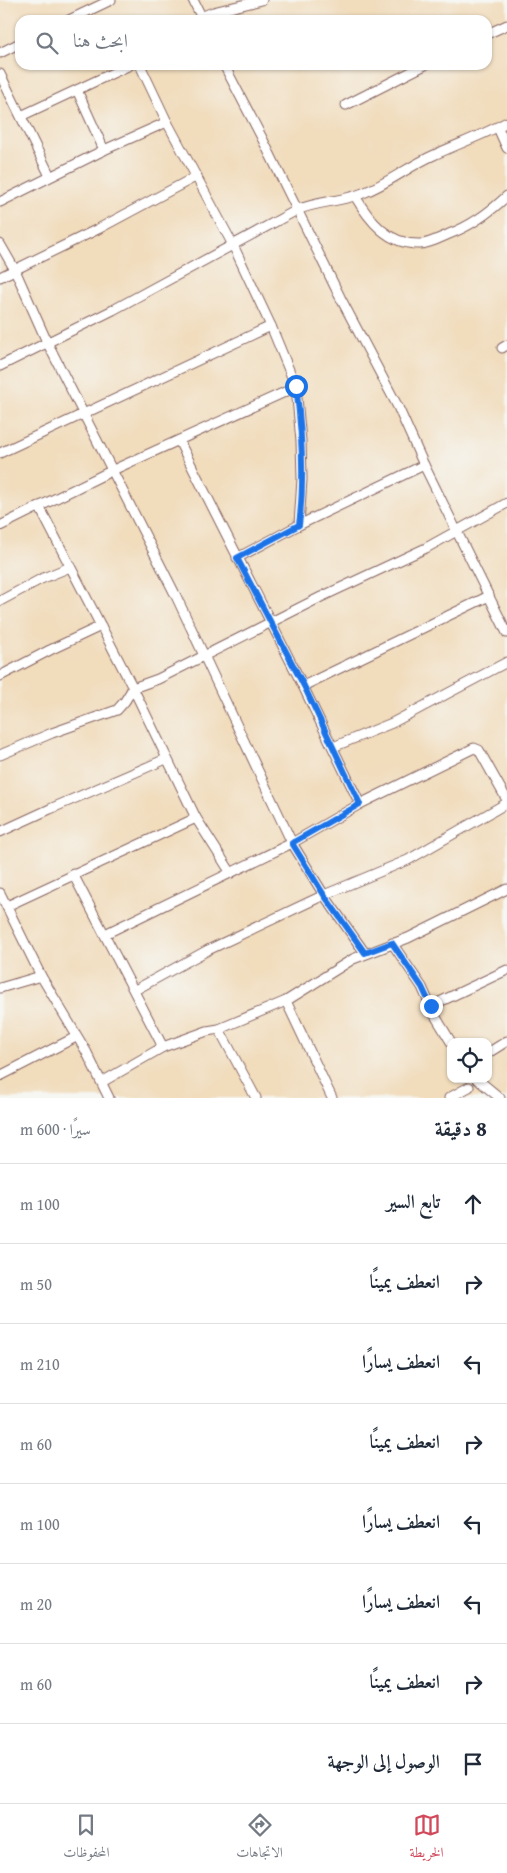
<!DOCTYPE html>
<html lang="ar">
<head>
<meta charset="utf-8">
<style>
	body { margin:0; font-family:"Gentium Book Plus",Amiri,serif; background:#f6f6f7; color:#1f2937; direction:rtl }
	.controls { position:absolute; right:15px; bottom:15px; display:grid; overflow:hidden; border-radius:10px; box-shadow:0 1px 4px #0004 }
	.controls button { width:45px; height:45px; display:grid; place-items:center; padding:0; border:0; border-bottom:1px solid #e0e1e3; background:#fff; color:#1f2937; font:25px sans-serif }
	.stop { position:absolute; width:15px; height:15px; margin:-11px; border:4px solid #1a73e8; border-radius:50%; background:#fff }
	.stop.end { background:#1a73e8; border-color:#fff; box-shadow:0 1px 5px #0008 }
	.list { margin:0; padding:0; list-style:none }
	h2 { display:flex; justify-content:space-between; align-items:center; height:65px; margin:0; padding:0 20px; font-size:21px }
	h2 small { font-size:16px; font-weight:400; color:#747a83 }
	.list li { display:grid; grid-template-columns:32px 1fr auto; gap:15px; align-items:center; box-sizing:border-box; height:80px; padding:0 20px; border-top:1px solid #e0e1e3 }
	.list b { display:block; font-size:19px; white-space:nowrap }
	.list em { font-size:16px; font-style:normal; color:#747a83 }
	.icon { flex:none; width:28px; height:28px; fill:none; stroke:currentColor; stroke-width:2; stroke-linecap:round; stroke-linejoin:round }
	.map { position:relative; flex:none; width:507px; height:1098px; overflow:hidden; direction:ltr }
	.search { position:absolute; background:#fff; box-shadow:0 1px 4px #0004; left:15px; right:15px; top:15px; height:55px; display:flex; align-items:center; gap:12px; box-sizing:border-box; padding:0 18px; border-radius:15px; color:#747a83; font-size:19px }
	.sheet { height:705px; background:#fff }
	nav { display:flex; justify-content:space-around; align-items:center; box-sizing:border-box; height:70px; border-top:1px solid #e0e1e3; background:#fff; font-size:14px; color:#747a83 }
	nav a { display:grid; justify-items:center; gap:2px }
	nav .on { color:#d1495b }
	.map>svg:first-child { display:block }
</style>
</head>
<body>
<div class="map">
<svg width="507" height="1098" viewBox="0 0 507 1098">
	<rect width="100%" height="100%" fill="#f6f6f2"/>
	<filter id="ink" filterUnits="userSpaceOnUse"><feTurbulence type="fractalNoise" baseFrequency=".02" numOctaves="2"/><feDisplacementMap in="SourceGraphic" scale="10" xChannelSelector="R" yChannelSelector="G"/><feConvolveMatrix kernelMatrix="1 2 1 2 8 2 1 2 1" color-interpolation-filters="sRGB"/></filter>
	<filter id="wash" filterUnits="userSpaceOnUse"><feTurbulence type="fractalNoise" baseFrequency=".0096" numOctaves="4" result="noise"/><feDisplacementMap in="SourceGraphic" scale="20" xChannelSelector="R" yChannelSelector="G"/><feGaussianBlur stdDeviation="1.12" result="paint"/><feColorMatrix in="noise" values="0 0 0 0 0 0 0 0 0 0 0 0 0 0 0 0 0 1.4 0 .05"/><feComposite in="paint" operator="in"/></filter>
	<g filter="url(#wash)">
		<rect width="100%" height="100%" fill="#f1dcbc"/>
	</g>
	<g filter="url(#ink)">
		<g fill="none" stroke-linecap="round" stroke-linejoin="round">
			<defs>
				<g id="minor">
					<path d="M 193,0 L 203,20"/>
					<path d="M 201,17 L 213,12 L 262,0"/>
					<path d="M 69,20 L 111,0"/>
					<path d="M 487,34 L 507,25"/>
					<path d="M 0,53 L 20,43"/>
					<path d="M 140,65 L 167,122 L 233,245 L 271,326 L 296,387 L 301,441 L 302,479 L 299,525"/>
					<path d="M 224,65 L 261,136 L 340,297 L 398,407 L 424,465 L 507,633"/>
					<path d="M 0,74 L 50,176"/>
					<path d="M 77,90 L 104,150"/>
					<path d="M 346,105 L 425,65"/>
					<path d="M 21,116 L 130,65"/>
					<path d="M 498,128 L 507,148"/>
					<path d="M 355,196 C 369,220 388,245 420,244 C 429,244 440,238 449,234 C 471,226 490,212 507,196"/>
					<path d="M 0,202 L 104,150 L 167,122"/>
					<path d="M 0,244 L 15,270 L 47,342 L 176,596 L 292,843 L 324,895 L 365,953"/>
					<path d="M 0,277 L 98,229 L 197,176"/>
					<path d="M 502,348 L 507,345"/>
					<path d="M 0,366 L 113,310 L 297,210 C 318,201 341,202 363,193 C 389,183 409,166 434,155 C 458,144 483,135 507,122"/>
					<path d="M 179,441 L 303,686 L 360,804"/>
					<path d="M 0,453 L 271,326"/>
					<path d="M 39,506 L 133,688 L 196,818"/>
					<path d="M 0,526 L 113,470 L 296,387"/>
					<path d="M 237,558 L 299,525 L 424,465"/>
					<path d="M 0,601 L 41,579 L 70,567"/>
					<path d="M 0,676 L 50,650 L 101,626"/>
					<path d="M 303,686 L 489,596"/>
					<path d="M 333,747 L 392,723 L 507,662"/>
					<path d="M 0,755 L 52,733 L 117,710 L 125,701 L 133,688 L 158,679 L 321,597 L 426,548 L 507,503"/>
					<path d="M 0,832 L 50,809 L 166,759"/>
					<path d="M 73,874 L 163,1047"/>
					<path d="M 0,893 L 41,976 L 86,1051 L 109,1098"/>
					<path d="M 7,906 L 196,818 L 231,873"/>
					<path d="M 105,934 L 292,843 L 360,804 L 474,748 L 479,750 L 507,800"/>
					<path d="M 392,943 L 422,987 L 434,1014 L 451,1042"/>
					<path d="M 0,988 L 41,976"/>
					<path d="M 135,990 L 208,950 L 324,895 L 408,860 L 507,803"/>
					<path d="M 286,1001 L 332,1098"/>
					<path d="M 431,1006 L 507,970"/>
					<path d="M 219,1029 L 256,1098"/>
					<path d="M 488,1053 L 507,1041"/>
					<path d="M 0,1076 L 76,1037"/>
					<path d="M 477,1079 L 500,1098"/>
					<path d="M 102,1082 L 163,1047 L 207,1031 L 219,1029 L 286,1001 L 353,959 L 408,938 L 507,889"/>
					<path d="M 449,1098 L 469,1087"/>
				</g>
			</defs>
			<use href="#minor" stroke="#84615e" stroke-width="11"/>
			<use href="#minor" stroke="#fff" stroke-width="9"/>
		</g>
	</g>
	<g fill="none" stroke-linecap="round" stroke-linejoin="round" filter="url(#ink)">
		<path stroke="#1a73e8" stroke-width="6" d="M 296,386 C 302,432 305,479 299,525 L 237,558 L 304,686 L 360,804 L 292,843 L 324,895 L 365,953 L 392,943 L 422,987 L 431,1006"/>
	</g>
</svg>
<div class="controls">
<button><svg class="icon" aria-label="locate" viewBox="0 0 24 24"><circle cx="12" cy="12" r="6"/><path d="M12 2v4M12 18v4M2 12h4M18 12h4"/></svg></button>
</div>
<div class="stop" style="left:296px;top:386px"></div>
<div class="stop end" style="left:431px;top:1006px"></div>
<div class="search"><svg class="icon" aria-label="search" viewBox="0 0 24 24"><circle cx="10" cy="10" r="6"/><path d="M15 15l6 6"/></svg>ابحث هنا</div>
</div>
<section class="sheet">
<h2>8 دقيقة<small>سيرًا · 600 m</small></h2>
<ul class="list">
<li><svg class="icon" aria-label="ahead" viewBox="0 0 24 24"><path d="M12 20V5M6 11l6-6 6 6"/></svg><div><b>تابع السير</b></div><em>100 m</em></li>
<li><svg class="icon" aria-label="right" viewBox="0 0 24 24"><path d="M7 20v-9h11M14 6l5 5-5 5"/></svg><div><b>انعطف يمينًا</b></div><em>50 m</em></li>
<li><svg class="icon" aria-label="left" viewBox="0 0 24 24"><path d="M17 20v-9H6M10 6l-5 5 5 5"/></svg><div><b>انعطف يسارًا</b></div><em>210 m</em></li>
<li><svg class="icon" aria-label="right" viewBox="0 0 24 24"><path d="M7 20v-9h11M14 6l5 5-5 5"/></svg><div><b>انعطف يمينًا</b></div><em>60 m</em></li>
<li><svg class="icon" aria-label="left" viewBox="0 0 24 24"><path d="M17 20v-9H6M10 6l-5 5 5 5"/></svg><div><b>انعطف يسارًا</b></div><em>100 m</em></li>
<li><svg class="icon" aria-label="left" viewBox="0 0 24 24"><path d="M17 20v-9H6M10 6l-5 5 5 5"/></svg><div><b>انعطف يسارًا</b></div><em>20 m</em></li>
<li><svg class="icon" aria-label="right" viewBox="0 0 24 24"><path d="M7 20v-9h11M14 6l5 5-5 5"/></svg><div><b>انعطف يمينًا</b></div><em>60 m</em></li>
<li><svg class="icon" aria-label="arrive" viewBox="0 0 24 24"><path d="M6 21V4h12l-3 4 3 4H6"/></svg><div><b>الوصول إلى الوجهة</b></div></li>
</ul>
</section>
<nav>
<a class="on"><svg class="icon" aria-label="map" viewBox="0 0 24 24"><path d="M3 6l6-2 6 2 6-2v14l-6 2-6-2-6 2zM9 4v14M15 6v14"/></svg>الخريطة</a>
<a><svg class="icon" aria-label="directions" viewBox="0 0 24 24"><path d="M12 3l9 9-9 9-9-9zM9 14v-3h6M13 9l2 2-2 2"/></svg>الاتجاهات</a>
<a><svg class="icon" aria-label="saved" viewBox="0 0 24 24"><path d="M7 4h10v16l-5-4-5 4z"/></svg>المحفوظات</a>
</nav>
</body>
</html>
